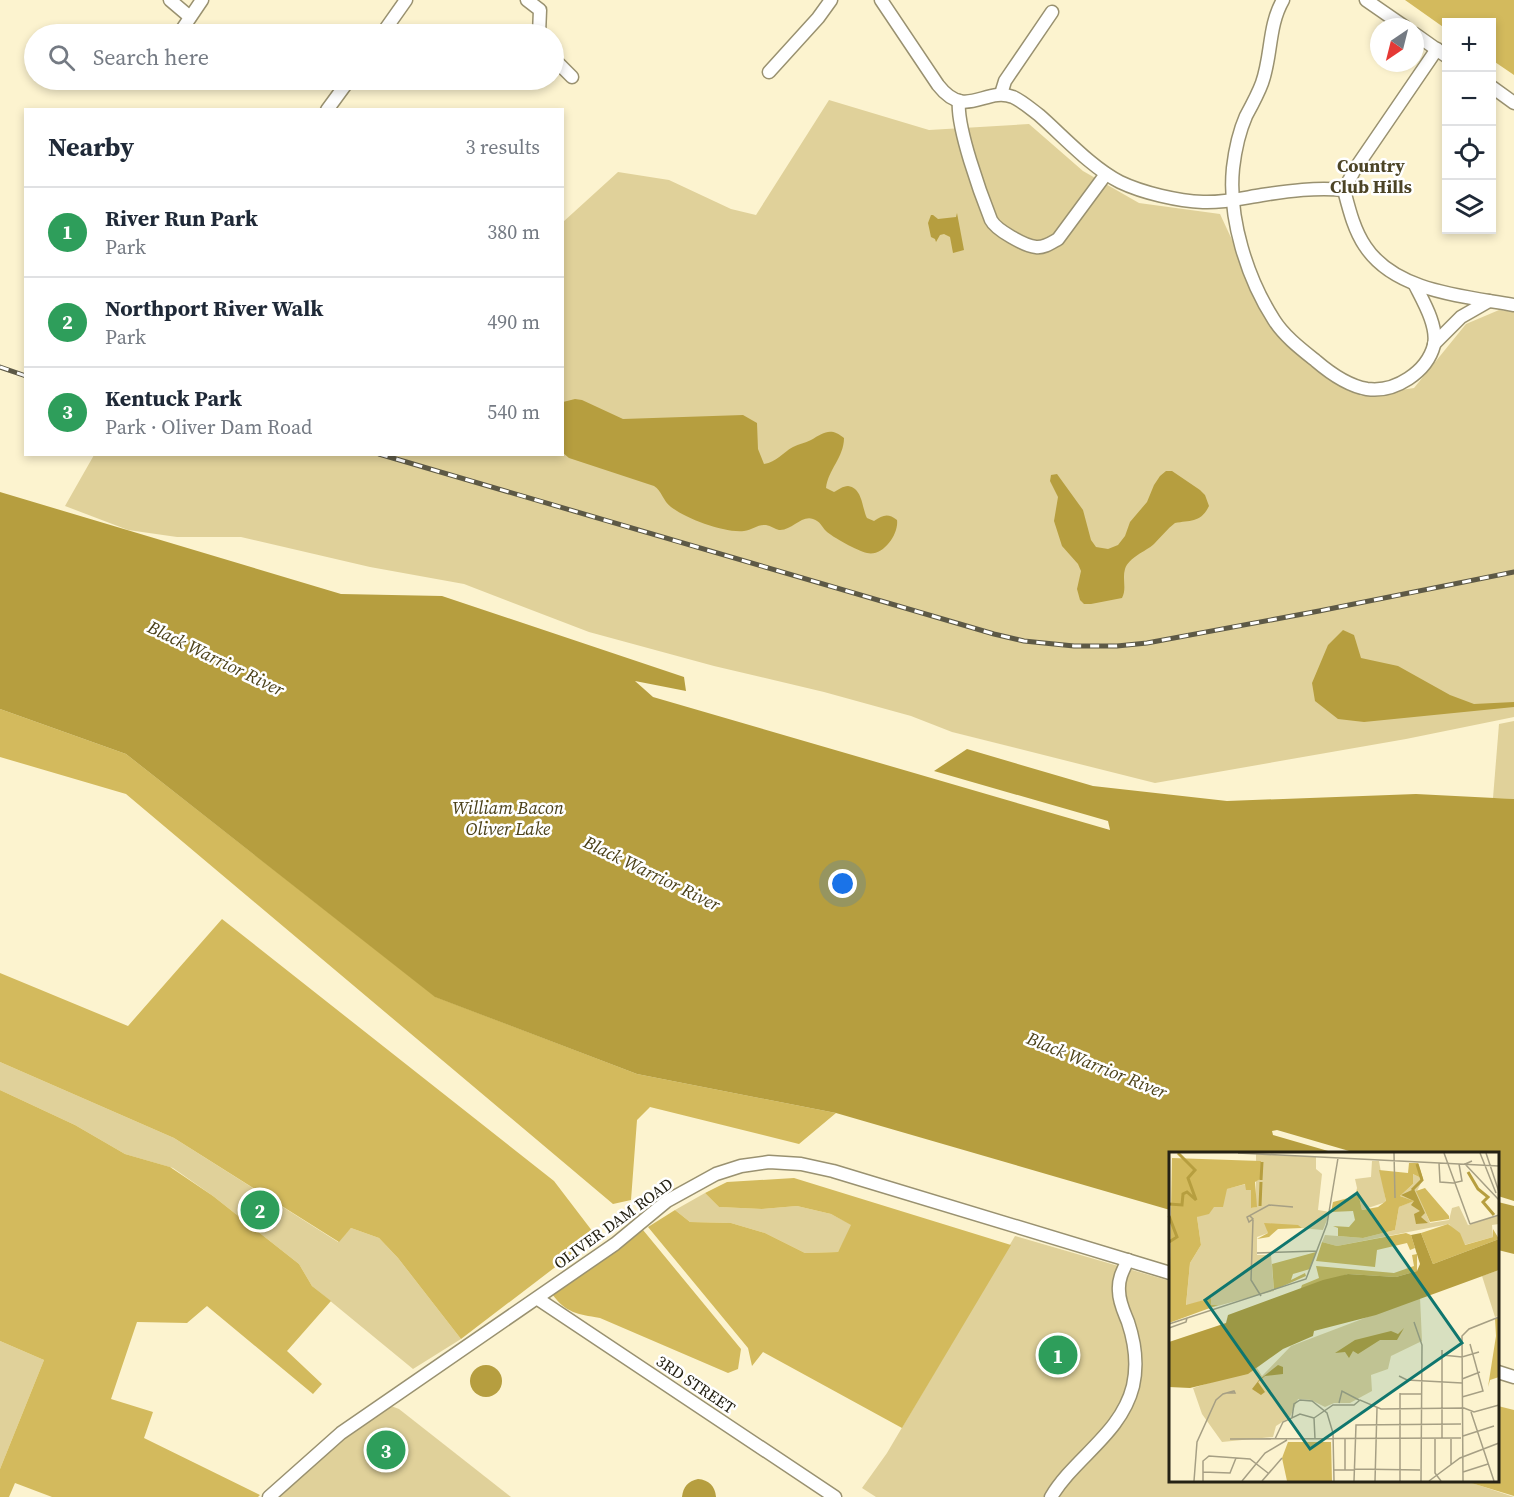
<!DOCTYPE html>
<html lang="en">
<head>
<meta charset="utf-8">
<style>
	body { margin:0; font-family:"Source Serif 4",serif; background:#f2f2f3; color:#1f2937 }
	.controls { position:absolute; right:18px; top:18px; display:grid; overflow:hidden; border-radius:0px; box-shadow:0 3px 9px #0003 }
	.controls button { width:54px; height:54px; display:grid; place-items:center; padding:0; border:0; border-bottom:2px solid #e0e1e3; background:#fff; color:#1f2937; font:30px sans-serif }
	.compass { position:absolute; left:1370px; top:18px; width:54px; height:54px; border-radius:50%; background:#fff; box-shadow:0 3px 9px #0003; rotate:215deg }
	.you { position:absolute; left:843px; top:884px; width:21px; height:21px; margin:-15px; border:4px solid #fff; border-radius:50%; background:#1a73e8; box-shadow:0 0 0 9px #1a73e833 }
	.badge { display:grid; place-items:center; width:39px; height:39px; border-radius:50%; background:#2a72de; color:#fff; font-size:20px; font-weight:700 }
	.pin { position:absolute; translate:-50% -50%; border:3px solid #fff; box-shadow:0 2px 6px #0006 }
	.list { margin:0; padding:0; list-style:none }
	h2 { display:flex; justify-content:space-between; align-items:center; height:78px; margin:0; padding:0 24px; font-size:26px }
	h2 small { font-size:20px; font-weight:400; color:#747a83 }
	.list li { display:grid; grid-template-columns:39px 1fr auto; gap:18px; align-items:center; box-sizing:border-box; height:90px; padding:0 24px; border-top:2px solid #e0e1e3 }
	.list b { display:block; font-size:22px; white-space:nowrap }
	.list p { margin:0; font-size:20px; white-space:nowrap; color:#747a83 }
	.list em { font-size:20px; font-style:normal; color:#747a83 }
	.icon { flex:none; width:33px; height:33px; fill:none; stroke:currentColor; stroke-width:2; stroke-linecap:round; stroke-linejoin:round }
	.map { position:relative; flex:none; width:1514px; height:1497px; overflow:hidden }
	.search { position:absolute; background:#fff; box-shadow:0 3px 9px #0003; left:24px; top:24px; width:540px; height:66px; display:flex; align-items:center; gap:15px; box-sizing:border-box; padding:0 21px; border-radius:33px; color:#747a83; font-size:22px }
	.panel { position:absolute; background:#fff; box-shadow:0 3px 9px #0003; left:24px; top:108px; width:540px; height:348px; border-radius:0px }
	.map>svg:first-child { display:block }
</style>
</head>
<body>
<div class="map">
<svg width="1514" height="1497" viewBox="0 0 1514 1497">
	<rect width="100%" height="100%" fill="#fcf3cf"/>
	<g fill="#e0d19a">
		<path d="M 829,100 L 929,130 L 1029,124 L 1083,171 L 1139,203 L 1220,214 L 1274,330 L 1361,396 L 1414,388 L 1466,324 L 1499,310 L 1514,312 L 1514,717 L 1406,739 L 1155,783 L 952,732 L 911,716 L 824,692 L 714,666 L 589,632 L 464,584 L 370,567 L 241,537 L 177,537 L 128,530 L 65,506 L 94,455 L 562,454 L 563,222 L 618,172 L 669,180 L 731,209 L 756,215 Z"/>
		<path d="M 1514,721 L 1514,799 L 1493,798 L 1499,724 Z"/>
		<path d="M 0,1062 L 174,1138 L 338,1242 L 351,1228 L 379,1238 L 398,1258 L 461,1339 L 413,1369 L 312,1286 L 299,1264 L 213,1196 L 173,1168 L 125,1154 L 75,1125 L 0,1090 Z"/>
		<path d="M 705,1193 L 719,1207 L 762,1209 L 797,1206 L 831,1214 L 852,1225 L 838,1252 L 805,1253 L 765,1233 L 731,1223 L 690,1222 L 675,1210 Z"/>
		<path d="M 1015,1236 L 1170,1281 L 1170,1480 L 1469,1480 L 1469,1482 L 1514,1497 L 876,1497 L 862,1488 L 887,1453 Z"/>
		<path d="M 0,1341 L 44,1360 L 0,1469 Z"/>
		<path d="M 383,1403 L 399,1409 L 511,1497 L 269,1497 Z"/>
	</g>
	<g fill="#d3ba5d">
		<path d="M 1405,0 L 1514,0 L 1514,75 L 1492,60 L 1492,22 L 1446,22 L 1446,29 Z"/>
		<path d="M 0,709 L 126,754 L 436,997 L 637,1074 L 836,1113 L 799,1144 L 650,1107 L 637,1120 L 631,1200 L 613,1204 L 126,794 L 0,757 Z"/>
		<path d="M 222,919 L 554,1181 L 596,1236 L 461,1339 L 398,1258 L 379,1238 L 351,1228 L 339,1242 L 174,1138 L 0,1062 L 0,973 L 128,1026 Z"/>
		<path d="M 0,1090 L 75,1125 L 125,1154 L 170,1167 L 213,1196 L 299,1264 L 312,1286 L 331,1301 L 287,1351 L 322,1384 L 313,1394 L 207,1306 L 187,1323 L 137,1322 L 111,1399 L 153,1412 L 144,1438 L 260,1495 L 258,1497 L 52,1497 L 15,1483 L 9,1497 L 0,1497 L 0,1469 L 44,1360 L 0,1341 Z"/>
		<path d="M 794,1178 L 1011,1245 L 902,1428 L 763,1352 L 752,1366 L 748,1348 L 648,1227 L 675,1210 L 690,1222 L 731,1223 L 765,1233 L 805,1253 L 838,1252 L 851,1225 L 831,1214 L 797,1206 L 762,1209 L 719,1207 L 705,1193 L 727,1182 Z"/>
		<path d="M 643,1230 L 741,1349 L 738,1369 L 728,1373 L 600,1318 C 577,1314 566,1313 552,1294 Z"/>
		<path d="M 1498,1406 L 1514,1410 L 1514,1496 L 1468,1482 L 1469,1481 L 1498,1480 L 1498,1436 L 1500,1432 L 1498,1429 Z"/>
	</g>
	<g fill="#b69e3f">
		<path d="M 957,213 L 964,250 L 953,253 L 950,237 L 944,234 L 940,235 L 936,242 L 935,239 L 931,237 L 928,223 L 931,215 L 933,215 L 938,219 L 956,217 Z"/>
		<path d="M 575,399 L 582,400 L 623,419 L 743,415 L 757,423 L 758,449 L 764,464 C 777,462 782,453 793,447 C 799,444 805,443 811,440 C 824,432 831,427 844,438 C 844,457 828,470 826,488 L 834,492 C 838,490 843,486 848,486 C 863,488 862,509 867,518 L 874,521 C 883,515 888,513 897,520 C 899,534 883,557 867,553 C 858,551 832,537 826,531 C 822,527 820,521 813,519 C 801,515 792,531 779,530 C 775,529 771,526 766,525 C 758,524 752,530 744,531 C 724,533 687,519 671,507 C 663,501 662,491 654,486 L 569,458 L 563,453 L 563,402 Z"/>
		<path d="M 1166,471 L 1172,471 L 1200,490 L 1205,495 L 1209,506 C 1201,523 1190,520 1175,523 C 1167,529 1161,537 1154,544 C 1145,552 1129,557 1125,569 C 1122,579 1127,589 1122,598 L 1091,604 L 1084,604 L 1080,600 L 1077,589 L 1081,571 L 1078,564 L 1062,546 L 1054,521 L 1058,497 L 1050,481 L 1051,475 L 1057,474 L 1083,510 L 1091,540 L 1096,547 L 1108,549 L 1118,545 L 1125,536 L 1130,522 L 1147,502 L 1154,485 L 1160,476 Z"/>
		<path d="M 0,492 L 341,594 L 442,596 L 684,677 L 686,691 L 635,681 L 653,697 L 1110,830 L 1108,821 L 934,771 L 967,749 L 1093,786 L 1227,801 L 1416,794 L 1514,799 L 1514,1201 L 1498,1196 L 1498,1154 L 1356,1153 L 1277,1130 L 1272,1131 L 1273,1135 L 1335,1153 L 1170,1154 L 1170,1210 L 836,1113 L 637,1074 L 435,997 L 126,754 L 0,709 Z"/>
		<path d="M 1343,630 L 1354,635 L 1361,658 L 1398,666 L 1450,695 L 1474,704 L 1514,702 L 1514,707 L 1364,722 L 1338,719 L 1315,701 L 1312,683 L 1328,645 Z"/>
		<path d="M 1498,1202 L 1514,1206 L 1514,1254 L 1498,1250 Z"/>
		<circle cx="486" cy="1381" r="16"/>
		<path d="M 698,1479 C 709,1480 715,1486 716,1497 L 682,1497 C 683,1487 688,1481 698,1479 Z"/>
	</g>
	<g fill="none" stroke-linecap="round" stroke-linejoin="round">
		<defs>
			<g id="minor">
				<path d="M 170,0 L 190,17"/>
				<path d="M 527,0 L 540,10 L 539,34"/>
				<path d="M 881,0 L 938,85 C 966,121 985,86 1013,97 C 1022,101 1031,109 1039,115 C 1063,136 1092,168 1120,182 C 1143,193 1178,201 1203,202 C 1223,203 1243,198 1262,195 C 1288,191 1317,187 1344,190"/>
				<path d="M 1283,0 C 1268,26 1272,55 1262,83 C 1258,94 1252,105 1246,116 C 1239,132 1235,151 1233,168 C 1228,218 1247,278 1274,320 C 1284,336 1301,349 1316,361 C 1330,373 1349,386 1367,389 C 1395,393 1427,372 1434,345 C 1438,326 1423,301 1415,285"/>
				<path d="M 1366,0 L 1405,27"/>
				<path d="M 179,34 L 202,0"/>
				<path d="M 382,34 L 406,0"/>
				<path d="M 1415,34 L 1446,56"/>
				<path d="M 1437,49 L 1355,169 L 1344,190 C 1349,209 1354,230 1365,246 C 1395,292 1464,296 1514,305"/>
				<path d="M 554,59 L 572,77"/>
				<path d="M 769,72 L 818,18 L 831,0"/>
				<path d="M 1492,87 L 1514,103"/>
				<path d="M 1001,94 L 1005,81 L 1052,12"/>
				<path d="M 959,101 C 956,126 981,195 991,220 C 996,230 1025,246 1036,247 C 1044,248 1051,243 1058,239 L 1106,174"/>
				<path d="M 327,110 L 349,80"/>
				<path d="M 1434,344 L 1461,317 L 1489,301"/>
				<path d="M 538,1299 L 835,1497"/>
				<path d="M 1498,1372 L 1514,1377"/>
				<path d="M 269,1497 L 341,1433 L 615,1244 L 667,1201 L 716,1174 L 741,1166 L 769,1162 L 801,1164 L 833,1171 L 1170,1273"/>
				<path d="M 1051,1497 C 1075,1457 1121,1434 1133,1386 C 1138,1364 1135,1343 1128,1322 C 1124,1312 1119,1302 1119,1291 C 1118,1279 1123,1270 1128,1260"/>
			</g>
		</defs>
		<use href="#minor" stroke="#999170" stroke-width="15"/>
		<use href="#minor" stroke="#fff" stroke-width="12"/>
		<defs>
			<g id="rail">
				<path d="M 0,367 L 26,376"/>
				<path d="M 379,454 L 994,634 L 1024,641 L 1074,646 L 1117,646 L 1147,643 L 1319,611 L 1514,572"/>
			</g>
		</defs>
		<use href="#rail" stroke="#5d5946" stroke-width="5"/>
		<use href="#rail" stroke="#fff" stroke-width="3" stroke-dasharray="9" stroke-linecap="butt"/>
	</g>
	<g text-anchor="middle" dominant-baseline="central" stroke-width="5" stroke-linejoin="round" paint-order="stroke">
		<g font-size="16" fill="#242114" stroke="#fff">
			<text transform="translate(613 1223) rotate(-36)">OLIVER DAM ROAD</text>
			<text transform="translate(696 1384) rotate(34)">3RD STREET</text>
		</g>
		<g font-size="18" font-weight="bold" fill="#4c4426" stroke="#fff">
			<text x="1371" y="165">Country<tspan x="1371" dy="21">Club Hills</tspan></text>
		</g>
		<g font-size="18" font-style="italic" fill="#4b4119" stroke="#fff">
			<text transform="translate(216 658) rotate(26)">Black Warrior River</text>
			<text x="508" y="807">William Bacon<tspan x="508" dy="21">Oliver Lake</tspan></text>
			<text transform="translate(652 873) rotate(26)">Black Warrior River</text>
			<text transform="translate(1097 1065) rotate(22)">Black Warrior River</text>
		</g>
	</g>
	<g transform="translate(1169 1152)">
		<rect width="330" height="330" fill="#fcf3cf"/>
		<path d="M 87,2 L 147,5 L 147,17 L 153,22 L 149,58 L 161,60 L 154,78 L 97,73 L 99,81 L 88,85 L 88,103 L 102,103 L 105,139 L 22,161 L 42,153 L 42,146 L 17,154 L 21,111 L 32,93 L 28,65 L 54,48 L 57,37 L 77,32 L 82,37 L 82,56 L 87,55 ZM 203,9 L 210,9 L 217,50 L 193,58 L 186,27 L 202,25 ZM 244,22 L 254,27 L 248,39 L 261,71 L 280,68 L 283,56 L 290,54 L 299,73 L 330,63 L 330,72 L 323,73 L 324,85 L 295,93 L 280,72 L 168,94 L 153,90 L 156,83 L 194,86 L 226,78 L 230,55 L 244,49 L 231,44 L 244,32 ZM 330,118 L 330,164 L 326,165 L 313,124 ZM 251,145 L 253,189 L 222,204 L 219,217 L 202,223 L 203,239 L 181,251 L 165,251 L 156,255 L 142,248 L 129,247 L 121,265 L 107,274 L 104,285 L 53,290 L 33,262 L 24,236 L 88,216 L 93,224 L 122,194 Z" fill="#e0d19a"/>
		<path d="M 3,6 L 92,9 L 91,27 L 86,30 L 88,55 L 82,56 L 82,38 L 77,38 L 76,32 L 58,37 L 54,55 L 45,55 L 40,62 L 28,65 L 32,93 L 21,111 L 17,153 L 42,146 L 42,153 L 49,153 L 0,171 ZM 240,11 L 249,11 L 254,27 L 244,22 L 244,32 L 231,44 L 245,49 L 230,55 L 226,78 L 194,86 L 169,84 L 169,76 L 164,74 L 180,75 L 186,68 L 184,59 L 162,60 L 164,50 L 187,44 L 188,36 L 193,58 L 209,55 L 217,49 L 210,18 L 239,21 ZM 256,36 L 280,64 L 280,67 L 261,70 L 247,39 ZM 95,71 L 129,73 L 133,76 L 109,77 L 100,85 L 88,87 L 99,81 ZM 279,72 L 291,81 L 296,93 L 324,85 L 324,77 L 330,87 L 264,112 L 252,81 ZM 237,81 L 242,83 L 246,96 L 241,98 L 238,91 L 208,98 L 206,115 L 147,109 L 153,90 L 168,94 ZM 147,100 L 141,117 L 124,122 L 122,128 L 136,121 L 137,124 L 105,138 L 103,112 ZM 248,102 L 248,119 L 227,125 L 179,122 L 131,139 L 133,133 L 150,126 L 147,114 L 225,121 L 245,114 L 243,103 ZM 326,166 L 330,166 L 330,225 L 321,228 L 319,235 L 327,184 ZM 119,290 L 162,290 L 163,329 L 118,329 L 113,306 Z" fill="#d3ba5d"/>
		<path d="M 245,37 L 256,61 L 252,65 L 259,71 L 247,72 L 245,62 L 251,59 L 242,53 L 245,49 L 232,43 ZM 252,81 L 264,112 L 330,87 L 330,118 L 207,163 L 145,179 L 144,184 L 114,197 L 79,222 L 21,236 L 0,235 L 0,190 L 57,171 L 59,163 L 154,128 L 179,122 L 227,125 L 248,119 L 251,112 L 242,83 ZM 235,176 L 228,188 L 211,188 L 189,202 L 184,199 L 180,206 L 176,200 L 166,201 L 186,188 L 222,179 L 229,182 ZM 109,213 L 114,215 L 114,222 L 96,224 L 89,230 L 96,240 L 92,243 L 83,237 L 90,228 Z" fill="#b69e3f"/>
		<path fill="none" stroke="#b69e3f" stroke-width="3" d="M 299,20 L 309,37 L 319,45 L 314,50 L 325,63M 92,28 L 93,10M 243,38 L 253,28 L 248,12M 0,52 L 13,53 L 14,42 L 18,40 L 27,48 L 19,26 L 26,18 L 9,1M 91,54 L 92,30M 0,64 L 8,85 L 0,90"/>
		<path fill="none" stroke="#a69f84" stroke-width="1.5" d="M 69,1 L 330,14M 225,1 L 226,46M 275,1 L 301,72M 311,1 L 327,41M 317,1 L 330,40M 303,9 L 296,12 L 330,48M 270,11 L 271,30 L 284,31 L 293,29 L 290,12M 81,64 L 84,67 L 80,70 L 78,65 L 100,53 L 124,55M 84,68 L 82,128 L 92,144M 301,72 L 330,63M 88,101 L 148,99M 245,170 L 253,193 L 252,329M 0,172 L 137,127 L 158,72 L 169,6M 0,176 L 17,170 L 18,166M 273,198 L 273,286M 273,203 L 293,205 L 310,200M 230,224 L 238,228 L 293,231M 293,227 L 311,220M 231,242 L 252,242M 293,245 L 314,239 L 301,192M 170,251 L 173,239 L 190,248M 302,260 L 325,329M 123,266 L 125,252 L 131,248 L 143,249 L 158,261 L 164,281 L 165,329M 145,266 L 164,253 L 185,253 L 191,248 L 212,257 L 295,256 L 305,260 L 330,253M 145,266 L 146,287M 294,284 L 325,274M 266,286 L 266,321 L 272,329M 61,287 L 292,286M 106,287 L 114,270 L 131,262 L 145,266M 176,287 L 176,318M 282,312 L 282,286M 185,317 L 251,318M 165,318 L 185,318M 34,320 L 61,321 L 67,306M 294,320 L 319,312M 25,329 L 28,290 L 47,248 L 54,242 L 65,239 L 66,241 L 58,241M 34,329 L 34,309 L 40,304 L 81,307 L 99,321M 73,329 L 96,301 L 118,288M 93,329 L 113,306M 185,329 L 187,273 L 292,272M 206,329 L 208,256M 231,329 L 231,241M 260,329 L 291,306 L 330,291M 294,329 L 293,184 L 300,177 L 330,165"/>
		<path fill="#0f766e" fill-opacity="0.15" stroke="#0f766e" stroke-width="3" d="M 188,41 L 293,191 L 141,297 L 36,148 Z"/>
		<rect width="330" height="330" fill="none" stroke="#242114" stroke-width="3"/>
	</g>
</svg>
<div class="controls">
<button>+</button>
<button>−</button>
<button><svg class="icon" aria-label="locate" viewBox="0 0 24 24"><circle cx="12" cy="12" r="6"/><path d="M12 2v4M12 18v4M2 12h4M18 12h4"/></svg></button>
<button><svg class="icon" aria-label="layers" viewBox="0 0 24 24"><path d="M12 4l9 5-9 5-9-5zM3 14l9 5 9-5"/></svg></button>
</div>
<svg class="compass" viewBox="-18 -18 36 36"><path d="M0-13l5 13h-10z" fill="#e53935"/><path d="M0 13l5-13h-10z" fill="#747a83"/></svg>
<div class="you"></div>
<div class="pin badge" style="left:1058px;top:1355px;background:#2e9e5b">1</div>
<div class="pin badge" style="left:260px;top:1210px;background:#2e9e5b">2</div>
<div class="pin badge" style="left:386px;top:1450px;background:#2e9e5b">3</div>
<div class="search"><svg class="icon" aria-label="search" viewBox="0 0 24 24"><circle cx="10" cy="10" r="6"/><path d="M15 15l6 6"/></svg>Search here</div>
<section class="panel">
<h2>Nearby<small>3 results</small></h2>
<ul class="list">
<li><span class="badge" style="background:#2e9e5b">1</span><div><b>River Run Park</b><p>Park</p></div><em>380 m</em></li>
<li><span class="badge" style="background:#2e9e5b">2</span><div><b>Northport River Walk</b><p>Park</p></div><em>490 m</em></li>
<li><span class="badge" style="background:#2e9e5b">3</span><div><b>Kentuck Park</b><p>Park · Oliver Dam Road</p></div><em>540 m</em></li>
</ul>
</section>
</div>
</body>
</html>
